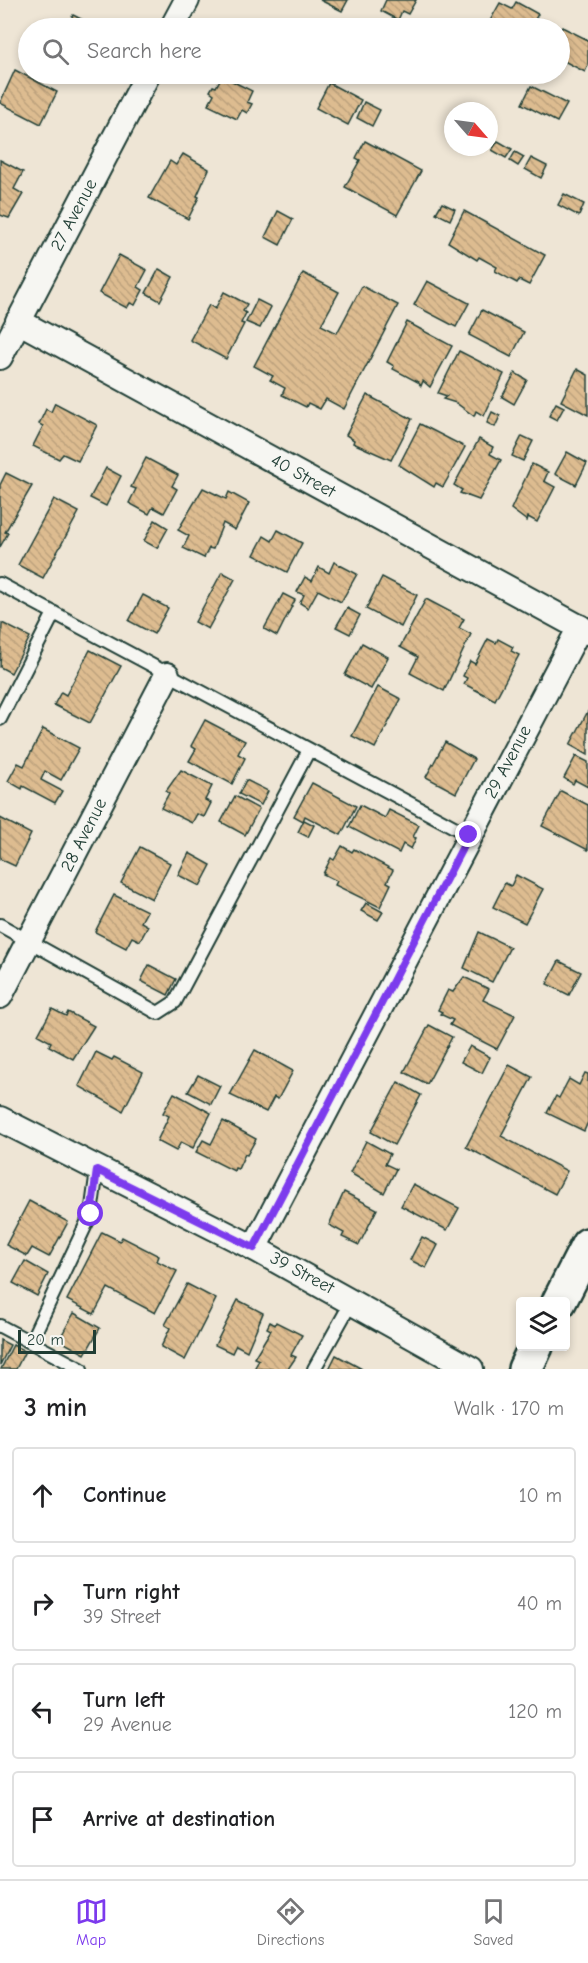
<!DOCTYPE html>
<html lang="en">
<head>
<meta charset="utf-8">
<style>
	body { margin:0; font-family:"Comic Neue",sans-serif; background:#f6f6f6; color:#202124 }
	.controls { position:absolute; right:18px; bottom:18px; display:grid; overflow:hidden; border-radius:6px; box-shadow:0 3px 9px #0003 }
	.controls button { width:54px; height:54px; display:grid; place-items:center; padding:0; border:0; border-bottom:2px solid #e0e0e0; background:#fff; color:#202124; font:30px sans-serif }
	.compass { position:absolute; left:444px; top:102px; width:54px; height:54px; border-radius:50%; background:#fff; box-shadow:0 3px 9px #0003; rotate:118deg }
	.scale { position:absolute; left:18px; bottom:15px; width:78px; box-sizing:border-box; padding-left:6px; border:3px solid #1f3d34; border-top:0; font-size:16px; line-height:21px; white-space:nowrap; color:#1f3d34; -webkit-text-stroke:4px #f6f6f2; paint-order:stroke }
	.stop { position:absolute; width:18px; height:18px; margin:-14px; border:4px solid #7c3aed; border-radius:50%; background:#fff }
	.stop.end { background:#7c3aed; border-color:#fff; box-shadow:0 2px 6px #0008 }
	.list { margin:0; padding:0; list-style:none }
	h2 { display:flex; justify-content:space-between; align-items:center; height:78px; margin:0; padding:0 24px; font-size:26px }
	h2 small { font-size:20px; font-weight:400; color:#757577 }
	.list li { display:grid; grid-template-columns:39px 1fr auto; gap:18px; align-items:center; box-sizing:border-box; height:96px; margin:0 12px 12px; padding:0 12px; border:2px solid #e0e0e0; border-radius:6px }
	.list b { display:block; font-size:22px; white-space:nowrap }
	.list p { margin:0; font-size:20px; white-space:nowrap; color:#757577 }
	.list em { font-size:20px; font-style:normal; color:#757577 }
	.icon { flex:none; width:33px; height:33px; fill:none; stroke:currentColor; stroke-width:2; stroke-linecap:round; stroke-linejoin:round }
	.map { position:relative; flex:none; width:588px; height:1369px; overflow:hidden }
	.search { position:absolute; background:#fff; box-shadow:0 3px 9px #0003; left:18px; right:18px; top:18px; height:66px; display:flex; align-items:center; gap:15px; box-sizing:border-box; padding:0 21px; border-radius:33px; color:#757577; font-size:22px }
	.sheet { height:510px; background:#fff }
	nav { display:flex; justify-content:space-around; align-items:center; box-sizing:border-box; height:84px; border-top:2px solid #e0e0e0; background:#fff; font-size:16px; color:#757577 }
	nav a { display:grid; justify-items:center; gap:3px }
	nav .on { color:#7c3aed }
	.map>svg:first-child { display:block }
</style>
</head>
<body>
<div class="map">
<svg width="588" height="1369" viewBox="0 0 588 1369">
	<defs>
		<pattern id="building-back-hatch" width="6" height="6" patternUnits="userSpaceOnUse" patternTransform="scale(1.5)"><rect width="6" height="6" fill="#ddbc90"/><path d="M-1 5l2 2M0 0l6 6M5-1l2 2" fill="none" stroke="#bda27d"/></pattern>
	</defs>
	<rect width="100%" height="100%" fill="#eee5d5"/>
	<filter id="ink" filterUnits="userSpaceOnUse"><feTurbulence type="fractalNoise" baseFrequency=".0167" numOctaves="2"/><feDisplacementMap in="SourceGraphic" scale="12" xChannelSelector="R" yChannelSelector="G"/><feConvolveMatrix kernelMatrix="1 2 1 2 8 2 1 2 1" color-interpolation-filters="sRGB"/></filter>
	<g filter="url(#ink)">
		<g fill="url(#building-back-hatch)" stroke="#1f3d34" stroke-width="1.5">
			<path d="M 320,0 L 348,0 L 342,11 Z"/>
			<path d="M 386,0 L 416,0 L 408,14 L 402,11 L 398,20 L 381,11 Z"/>
			<path d="M 516,2 L 538,14 L 530,28 L 486,28 L 500,3 L 512,9 Z"/>
			<path d="M 73,15 L 99,28 L 56,28 L 60,21 L 68,25 Z"/>
			<path d="M 266,22 L 276,27 L 279,23 L 290,28 L 262,28 Z"/>
			<path d="M 562,27 L 588,40 L 588,65 L 585,72 L 564,61 L 560,67 L 560,33 Z"/>
			<path d="M 15,70 L 57,92 L 41,124 L 0,103 Z"/>
			<path d="M 222,76 L 252,91 L 247,102 L 252,104 L 247,113 L 242,110 L 237,119 L 208,105 L 214,94 L 210,91 L 213,86 L 216,87 Z"/>
			<path d="M 329,83 L 361,100 L 348,125 L 316,108 Z"/>
			<path d="M 531,86 L 567,104 L 557,122 L 522,104 Z"/>
			<path d="M 364,102 L 380,110 L 372,126 L 357,118 Z"/>
			<path d="M 365,141 L 421,171 L 397,215 L 345,187 L 360,160 L 356,158 Z"/>
			<path d="M 498,141 L 512,149 L 506,158 L 492,150 Z"/>
			<path d="M 515,152 L 524,157 L 518,166 L 510,161 Z"/>
			<path d="M 183,154 L 209,169 L 197,196 L 199,197 L 188,219 L 149,198 L 170,161 L 176,165 Z"/>
			<path d="M 531,158 L 547,166 L 541,178 L 525,169 Z"/>
			<path d="M 0,160 L 23,172 L 14,189 L 23,194 L 9,218 L 0,215 Z"/>
			<path d="M 564,194 L 584,204 L 579,216 L 558,205 Z"/>
			<path d="M 442,203 L 455,209 L 450,220 L 436,213 Z"/>
			<path d="M 278,211 L 293,219 L 280,245 L 265,237 Z"/>
			<path d="M 464,211 L 545,255 L 529,285 L 519,280 L 517,283 L 495,271 L 497,267 L 479,257 L 477,260 L 448,242 Z"/>
			<path d="M 119,255 L 147,270 L 138,287 L 143,290 L 135,305 L 130,303 L 127,308 L 99,293 Z"/>
			<path d="M 159,269 L 173,277 L 160,301 L 146,293 Z"/>
			<path d="M 303,273 L 339,292 L 321,325 L 337,333 L 362,286 L 398,305 L 344,409 L 326,399 L 320,409 L 308,403 L 306,407 L 282,395 L 285,388 L 270,380 L 273,376 L 254,366 Z"/>
			<path d="M 427,281 L 469,303 L 456,327 L 414,305 Z"/>
			<path d="M 224,292 L 247,304 L 243,311 L 246,313 L 241,323 L 244,324 L 226,359 L 190,340 L 209,305 L 215,309 Z"/>
			<path d="M 257,300 L 271,307 L 260,328 L 246,322 Z"/>
			<path d="M 482,310 L 524,332 L 511,357 L 469,335 Z"/>
			<path d="M 407,322 L 452,346 L 430,387 L 423,381 L 421,386 L 418,382 L 393,369 L 394,366 L 387,362 Z"/>
			<path d="M 459,351 L 504,374 L 484,416 L 476,411 L 474,416 L 456,403 L 443,399 L 447,396 L 438,393 Z"/>
			<path d="M 577,369 L 588,375 L 588,415 L 561,401 Z"/>
			<path d="M 515,373 L 527,380 L 514,404 L 502,397 Z"/>
			<path d="M 367,395 L 412,419 L 391,460 L 353,443 L 354,440 L 346,435 Z"/>
			<path d="M 55,403 L 97,425 L 78,461 L 63,454 L 59,459 L 33,446 L 43,426 L 39,424 L 46,409 L 51,412 Z"/>
			<path d="M 556,403 L 564,407 L 557,420 L 549,416 Z"/>
			<path d="M 492,412 L 500,416 L 495,427 L 487,423 Z"/>
			<path d="M 420,424 L 465,447 L 443,487 L 436,483 L 434,487 L 399,465 Z"/>
			<path d="M 522,436 L 533,441 L 523,461 L 512,456 Z"/>
			<path d="M 479,439 L 493,447 L 490,454 L 501,460 L 479,500 L 460,493 L 462,490 L 454,485 Z"/>
			<path d="M 567,452 L 587,463 L 576,485 L 555,474 Z"/>
			<path d="M 146,458 L 178,475 L 172,486 L 177,489 L 164,513 L 153,507 L 149,514 L 129,503 L 136,489 L 131,487 Z"/>
			<path d="M 532,464 L 548,472 L 544,481 L 555,487 L 537,522 L 528,517 L 527,521 L 511,509 Z"/>
			<path d="M 106,468 L 121,476 L 106,506 L 90,498 Z"/>
			<path d="M 6,473 L 32,486 L 5,532 L 8,533 L 0,547 L 0,485 Z"/>
			<path d="M 203,488 L 226,499 L 229,492 L 249,503 L 235,530 L 223,523 L 213,549 L 209,548 L 204,558 L 183,548 L 189,536 L 178,530 Z"/>
			<path d="M 54,499 L 79,512 L 43,578 L 18,565 Z"/>
			<path d="M 155,520 L 168,528 L 157,548 L 144,541 Z"/>
			<path d="M 278,530 L 302,543 L 287,572 L 254,555 L 264,536 L 272,541 Z"/>
			<path d="M 334,562 L 357,574 L 341,602 L 318,590 L 308,608 L 300,603 L 304,595 L 297,592 L 305,577 L 312,581 L 319,567 L 329,573 Z"/>
			<path d="M 222,572 L 235,579 L 208,629 L 195,622 Z"/>
			<path d="M 382,577 L 417,595 L 401,627 L 366,609 Z"/>
			<path d="M 283,594 L 295,600 L 277,636 L 264,629 Z"/>
			<path d="M 143,595 L 168,608 L 154,634 L 129,621 Z"/>
			<path d="M 426,599 L 464,619 L 459,628 L 471,634 L 444,691 L 410,673 L 418,657 L 400,647 Z"/>
			<path d="M 347,608 L 360,615 L 350,634 L 336,627 Z"/>
			<path d="M 2,623 L 30,637 L 11,673 L 0,667 Z"/>
			<path d="M 488,639 L 496,643 L 498,639 L 513,647 L 511,651 L 519,655 L 495,700 L 464,684 L 467,678 L 463,676 L 470,661 L 475,664 Z"/>
			<path d="M 362,643 L 388,657 L 371,689 L 345,675 Z"/>
			<path d="M 90,650 L 121,666 L 90,723 L 54,705 L 61,692 L 66,695 Z"/>
			<path d="M 378,687 L 401,699 L 375,748 L 352,736 Z"/>
			<path d="M 588,711 L 588,755 L 570,745 Z"/>
			<path d="M 205,720 L 245,741 L 238,754 L 245,758 L 232,784 L 189,761 L 196,749 L 191,746 Z"/>
			<path d="M 43,729 L 79,748 L 61,780 L 45,771 L 41,780 L 62,791 L 55,803 L 23,786 L 22,789 L 8,781 L 18,763 L 24,766 Z"/>
			<path d="M 445,742 L 474,759 L 456,793 L 426,777 Z"/>
			<path d="M 576,756 L 588,762 L 588,787 L 575,780 L 573,784 L 564,778 Z"/>
			<path d="M 181,770 L 212,786 L 205,800 L 211,803 L 204,817 L 197,814 L 192,823 L 161,808 L 169,793 L 166,791 Z"/>
			<path d="M 246,780 L 268,791 L 261,805 L 239,794 Z"/>
			<path d="M 312,783 L 356,806 L 341,835 L 305,816 L 303,821 L 294,816 Z"/>
			<path d="M 561,791 L 588,805 L 588,850 L 542,826 Z"/>
			<path d="M 235,796 L 259,809 L 245,835 L 221,822 Z"/>
			<path d="M 360,805 L 385,818 L 389,810 L 419,825 L 413,837 L 416,838 L 411,849 L 403,844 L 399,853 L 349,827 Z"/>
			<path d="M 0,818 L 31,834 L 15,866 L 0,859 Z"/>
			<path d="M 304,820 L 314,825 L 308,837 L 298,832 Z"/>
			<path d="M 342,846 L 352,852 L 354,849 L 393,870 L 387,882 L 391,884 L 380,907 L 335,885 L 337,881 L 323,874 L 331,858 L 334,860 Z"/>
			<path d="M 140,847 L 170,863 L 152,899 L 121,883 Z"/>
			<path d="M 189,853 L 211,865 L 200,886 L 178,875 Z"/>
			<path d="M 516,875 L 543,889 L 525,923 L 493,907 L 505,883 L 511,886 Z"/>
			<path d="M 114,895 L 147,911 L 141,922 L 148,926 L 140,941 L 132,937 L 126,948 L 95,932 Z"/>
			<path d="M 366,903 L 383,912 L 378,920 L 361,911 Z"/>
			<path d="M 479,932 L 510,947 L 492,982 L 464,968 Z"/>
			<path d="M 559,961 L 581,972 L 569,995 L 547,984 Z"/>
			<path d="M 149,965 L 176,979 L 168,995 L 141,981 Z"/>
			<path d="M 464,977 L 489,989 L 483,1000 L 515,1015 L 497,1049 L 450,1025 L 453,1020 L 440,1014 L 442,1012 L 438,1010 L 448,990 L 453,992 Z"/>
			<path d="M 52,1009 L 66,1016 L 68,1012 L 94,1026 L 73,1059 L 49,1046 L 51,1042 L 38,1035 Z"/>
			<path d="M 429,1025 L 452,1037 L 427,1084 L 404,1072 Z"/>
			<path d="M 470,1046 L 490,1057 L 482,1073 L 461,1062 Z"/>
			<path d="M 255,1050 L 293,1071 L 278,1099 L 274,1097 L 266,1112 L 230,1095 Z"/>
			<path d="M 96,1052 L 112,1060 L 114,1057 L 143,1072 L 123,1111 L 79,1086 Z"/>
			<path d="M 509,1065 L 532,1077 L 501,1136 L 567,1171 L 555,1194 L 466,1147 Z"/>
			<path d="M 585,1073 L 588,1074 L 588,1122 L 584,1131 L 547,1113 L 556,1096 L 559,1098 L 569,1079 L 579,1085 Z"/>
			<path d="M 198,1075 L 220,1086 L 211,1104 L 188,1092 Z"/>
			<path d="M 398,1082 L 421,1095 L 394,1145 L 371,1132 Z"/>
			<path d="M 174,1093 L 211,1113 L 193,1148 L 181,1142 L 176,1151 L 157,1141 L 169,1116 L 163,1113 Z"/>
			<path d="M 223,1121 L 256,1139 L 247,1155 L 245,1154 L 238,1169 L 235,1168 L 234,1171 L 196,1152 L 203,1140 L 211,1144 Z"/>
			<path d="M 366,1141 L 390,1154 L 385,1164 L 396,1169 L 384,1193 L 350,1173 Z"/>
			<path d="M 413,1184 L 459,1208 L 447,1230 L 401,1206 Z"/>
			<path d="M 344,1192 L 377,1209 L 359,1245 L 342,1237 L 344,1233 L 329,1225 Z"/>
			<path d="M 29,1201 L 68,1222 L 49,1257 L 32,1248 L 27,1256 L 6,1245 Z"/>
			<path d="M 102,1232 L 120,1241 L 122,1237 L 159,1256 L 157,1261 L 177,1271 L 155,1313 L 108,1288 L 94,1314 L 67,1300 Z"/>
			<path d="M 422,1237 L 438,1245 L 426,1268 L 410,1260 Z"/>
			<path d="M 25,1261 L 48,1274 L 37,1296 L 13,1283 Z"/>
			<path d="M 187,1284 L 216,1299 L 185,1360 L 161,1347 L 170,1328 L 165,1325 Z"/>
			<path d="M 238,1300 L 263,1313 L 247,1351 L 236,1345 L 232,1353 L 215,1345 Z"/>
			<path d="M 74,1313 L 100,1328 L 85,1354 L 59,1340 Z"/>
			<path d="M 270,1322 L 275,1325 L 276,1322 L 302,1335 L 291,1355 L 296,1357 L 288,1369 L 254,1369 L 259,1360 L 254,1358 L 271,1330 L 267,1328 Z"/>
			<path d="M 0,1340 L 10,1345 L 0,1365 Z"/>
			<path d="M 13,1345 L 25,1351 L 16,1369 L 1,1369 Z"/>
			<path d="M 336,1355 L 362,1369 L 329,1369 Z"/>
		</g>
		<g fill="none" stroke-linecap="round" stroke-linejoin="round">
			<defs>
				<g id="lane">
					<path d="M 0,584 L 469,835"/>
					<path d="M 0,719 L 54,613"/>
					<path d="M 0,925 L 158,1013 L 175,1002 L 309,750"/>
					<path d="M 0,1326 L 81,1369"/>
					<path d="M 31,1341 L 91,1214 L 97,1170"/>
					<path d="M 314,1369 L 352,1301"/>
				</g>
				<g id="street">
					<path d="M 172,28 L 187,0"/>
					<path d="M 18,321 L 588,632"/>
					<path d="M 0,357 L 148,74"/>
					<path d="M 0,996 L 167,675"/>
					<path d="M 0,1119 L 254,1248 L 471,1369"/>
					<path d="M 254,1248 L 580,627"/>
				</g>
				<g id="secondary">
					<path d="M 559,1302 L 588,1245"/>
					<path d="M 525,1369 L 536,1346"/>
				</g>
			</defs>
			<use href="#lane" stroke="#1f3d34" stroke-width="16"/>
			<use href="#street" stroke="#1f3d34" stroke-width="28"/>
			<use href="#secondary" stroke="#1f3d34" stroke-width="38"/>
			<use href="#lane" stroke="#f6f6f2" stroke-width="12"/>
			<use href="#street" stroke="#f6f6f2" stroke-width="24"/>
			<use href="#secondary" stroke="#f6f6f2" stroke-width="33"/>
		</g>
	</g>
	<g fill="none" stroke-linecap="round" stroke-linejoin="round" filter="url(#ink)">
		<path stroke="#7c3aed" stroke-width="8" d="M 91,1214 L 97,1170 L 254,1248 L 469,835"/>
	</g>
	<g text-anchor="middle" dominant-baseline="central" stroke-width="4.5" stroke-linejoin="round" paint-order="stroke">
		<g font-size="18" fill="#1f3d34" stroke="#f6f6f2">
			<text transform="translate(74 215) rotate(-62)">27 Avenue</text>
			<text transform="translate(303 476) rotate(29)">40 Street</text>
			<text transform="translate(508 762) rotate(-62)">29 Avenue</text>
			<text transform="translate(84 835) rotate(-63)">28 Avenue</text>
			<text transform="translate(302 1273) rotate(28)">39 Street</text>
		</g>
	</g>
</svg>
<div class="controls">
<button><svg class="icon" aria-label="layers" viewBox="0 0 24 24"><path d="M12 4l9 5-9 5-9-5zM3 14l9 5 9-5"/></svg></button>
</div>
<svg class="compass" viewBox="-18 -18 36 36"><path d="M0-13l5 13h-10z" fill="#e53935"/><path d="M0 13l5-13h-10z" fill="#757577"/></svg>
<div class="scale">20 m</div>
<div class="stop" style="left:91px;top:1214px"></div>
<div class="stop end" style="left:469px;top:835px"></div>
<div class="search"><svg class="icon" aria-label="search" viewBox="0 0 24 24"><circle cx="10" cy="10" r="6"/><path d="M15 15l6 6"/></svg>Search here</div>
</div>
<section class="sheet">
<h2>3 min<small>Walk · 170 m</small></h2>
<ul class="list">
<li><svg class="icon" aria-label="ahead" viewBox="0 0 24 24"><path d="M12 20V5M6 11l6-6 6 6"/></svg><div><b>Continue</b></div><em>10 m</em></li>
<li><svg class="icon" aria-label="right" viewBox="0 0 24 24"><path d="M7 20v-9h11M14 6l5 5-5 5"/></svg><div><b>Turn right</b><p>39 Street</p></div><em>40 m</em></li>
<li><svg class="icon" aria-label="left" viewBox="0 0 24 24"><path d="M17 20v-9H6M10 6l-5 5 5 5"/></svg><div><b>Turn left</b><p>29 Avenue</p></div><em>120 m</em></li>
<li><svg class="icon" aria-label="arrive" viewBox="0 0 24 24"><path d="M6 21V4h12l-3 4 3 4H6"/></svg><div><b>Arrive at destination</b></div></li>
</ul>
</section>
<nav>
<a class="on"><svg class="icon" aria-label="map" viewBox="0 0 24 24"><path d="M3 6l6-2 6 2 6-2v14l-6 2-6-2-6 2zM9 4v14M15 6v14"/></svg>Map</a>
<a><svg class="icon" aria-label="directions" viewBox="0 0 24 24"><path d="M12 3l9 9-9 9-9-9zM9 14v-3h6M13 9l2 2-2 2"/></svg>Directions</a>
<a><svg class="icon" aria-label="saved" viewBox="0 0 24 24"><path d="M7 4h10v16l-5-4-5 4z"/></svg>Saved</a>
</nav>
</body>
</html>
